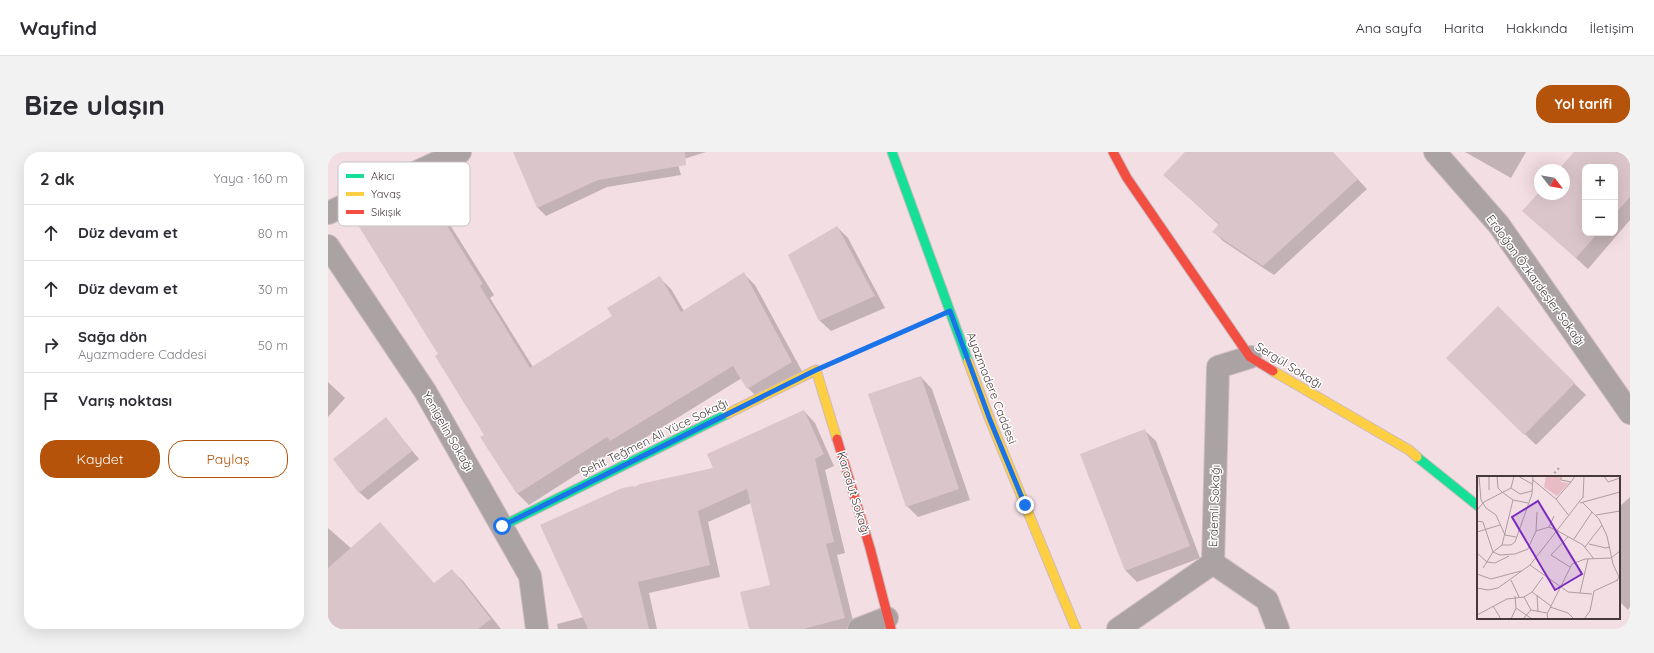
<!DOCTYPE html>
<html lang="tr">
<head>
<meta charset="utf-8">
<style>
	body { margin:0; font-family:Quicksand,sans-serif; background:#f2f2f3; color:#2b2b33 }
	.controls { position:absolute; right:12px; top:12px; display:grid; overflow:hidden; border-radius:8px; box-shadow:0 4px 16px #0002 }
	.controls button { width:36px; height:36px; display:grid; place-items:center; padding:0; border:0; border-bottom:1px solid #e1e1e2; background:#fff; color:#2b2b33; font:20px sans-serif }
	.compass { position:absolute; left:1206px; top:12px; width:36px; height:36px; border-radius:50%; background:#fff; box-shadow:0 4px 16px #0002; rotate:121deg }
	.stop { position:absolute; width:12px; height:12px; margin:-9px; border:3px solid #1a73e8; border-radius:50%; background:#fff }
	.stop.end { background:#1a73e8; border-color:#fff; box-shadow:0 1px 4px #0008 }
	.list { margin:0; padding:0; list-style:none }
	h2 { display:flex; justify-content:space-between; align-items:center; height:52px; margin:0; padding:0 16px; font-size:17px }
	h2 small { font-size:13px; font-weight:400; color:#7c7c81 }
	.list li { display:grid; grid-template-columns:26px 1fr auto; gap:12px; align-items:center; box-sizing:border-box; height:56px; padding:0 16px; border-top:1px solid #e1e1e2 }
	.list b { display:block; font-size:15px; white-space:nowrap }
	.list p { margin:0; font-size:13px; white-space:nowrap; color:#7c7c81 }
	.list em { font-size:13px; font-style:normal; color:#7c7c81 }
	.actions { display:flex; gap:8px; padding:12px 16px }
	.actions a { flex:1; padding:9px 0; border:1px solid #b45309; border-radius:16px; text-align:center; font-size:14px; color:#b45309 }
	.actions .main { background:#b45309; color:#fff }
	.icon { flex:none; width:22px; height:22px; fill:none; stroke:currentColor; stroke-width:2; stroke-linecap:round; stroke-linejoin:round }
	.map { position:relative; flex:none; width:1302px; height:477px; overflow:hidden; border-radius:16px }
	header { display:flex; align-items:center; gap:24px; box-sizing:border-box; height:56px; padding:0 20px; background:#fff; border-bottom:1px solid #e1e1e2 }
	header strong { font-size:19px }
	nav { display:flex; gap:22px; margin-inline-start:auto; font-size:14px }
	.intro { display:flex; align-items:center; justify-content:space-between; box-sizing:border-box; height:96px; padding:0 24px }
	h1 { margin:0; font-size:28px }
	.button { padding:10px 18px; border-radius:16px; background:#b45309; color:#fff; font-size:14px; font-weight:700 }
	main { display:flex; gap:24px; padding:0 24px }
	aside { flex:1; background:#fff; border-radius:16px; box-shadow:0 4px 16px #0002 }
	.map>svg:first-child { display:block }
</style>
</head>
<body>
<header>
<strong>Wayfind</strong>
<nav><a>Ana sayfa</a><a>Harita</a><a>Hakkında</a><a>İletişim</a></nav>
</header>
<div class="intro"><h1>Bize ulaşın</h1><a class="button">Yol tarifi</a></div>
<main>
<aside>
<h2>2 dk<small>Yaya · 160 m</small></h2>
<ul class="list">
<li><svg class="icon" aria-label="ahead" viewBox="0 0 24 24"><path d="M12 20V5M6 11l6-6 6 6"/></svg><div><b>Düz devam et</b></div><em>80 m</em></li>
<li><svg class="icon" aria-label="ahead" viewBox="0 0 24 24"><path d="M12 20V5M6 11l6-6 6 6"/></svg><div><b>Düz devam et</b></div><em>30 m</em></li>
<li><svg class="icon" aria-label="right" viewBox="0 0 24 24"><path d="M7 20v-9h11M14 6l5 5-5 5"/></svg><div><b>Sağa dön</b><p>Ayazmadere Caddesi</p></div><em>50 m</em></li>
<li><svg class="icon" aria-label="arrive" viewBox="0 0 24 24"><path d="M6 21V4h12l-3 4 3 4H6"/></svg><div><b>Varış noktası</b></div></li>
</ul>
<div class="actions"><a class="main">Kaydet</a><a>Paylaş</a></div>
</aside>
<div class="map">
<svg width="1302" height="477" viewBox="0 0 1302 477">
	<rect width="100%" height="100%" fill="#f3dee3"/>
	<g fill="#0003" fill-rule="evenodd">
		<path d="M 186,0 L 378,0 L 349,9 L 353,23 L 279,35 L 218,64 L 210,56 Z"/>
		<path d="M 858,0 L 1004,0 L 1039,37 L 946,123 L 895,89 L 886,80 L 891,73 L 836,23 Z"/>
		<path d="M 1137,0 L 1198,0 L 1183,26 Z"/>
		<path d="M 1247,0 L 1302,0 L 1302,68 L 1260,117 L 1196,59 L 1212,40 L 1212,42 L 1236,42 L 1236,18 L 1231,18 ZM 1257,15 L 1287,15 L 1287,81 L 1257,81 Z"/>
		<path d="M 93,33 L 104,44 L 166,143 L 162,146 L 205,215 L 285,165 L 332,126 L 343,137 L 356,159 L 416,122 L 427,133 L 475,221 L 431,247 L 420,236 L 414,226 L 294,300 L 290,296 L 201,353 L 190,342 L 154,286 L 157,283 L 111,203 Z"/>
		<path d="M 509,75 L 520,86 L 557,156 L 503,179 L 491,168 Z"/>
		<path d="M 1170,156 L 1258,243 L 1208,293 L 1120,206 Z"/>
		<path d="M 593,225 L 604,237 L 642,348 L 590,365 L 579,354 Z"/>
		<path d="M 0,230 L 17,246 L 0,265 Z"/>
		<path d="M 476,259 L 487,271 L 506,314 L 497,318 L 517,401 L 509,403 L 527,477 L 422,477 L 443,433 L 423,351 L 380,370 L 392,425 L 321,441 L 329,477 L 230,477 L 229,472 L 256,465 L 306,336 L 387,316 Z"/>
		<path d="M 58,267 L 91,307 L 40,348 L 31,340 Z"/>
		<path d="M 816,278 L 828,289 L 872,406 L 809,430 L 798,419 Z"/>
		<path d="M 1302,345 L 1302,455 L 1300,458 L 1291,449 L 1291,355 Z"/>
		<path d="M 0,376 L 115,477 L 5,477 L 0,471 Z"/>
		<path d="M 123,418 L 135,429 L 173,477 L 139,477 Z"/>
	</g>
	<g fill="#dac5ca">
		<path d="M 185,0 L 357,0 L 358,13 L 270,28 L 209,56 Z"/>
		<path d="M 857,0 L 1005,0 L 1030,27 L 935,114 L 884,80 L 891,72 L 835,23 Z"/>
		<path d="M 1246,0 L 1302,0 L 1302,45 L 1287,62 L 1287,15 L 1257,15 L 1257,81 L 1270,81 L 1248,106 L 1194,59 L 1212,39 L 1212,42 L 1236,42 L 1236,18 L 1230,18 Z"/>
		<path d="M 93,32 L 155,132 L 152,134 L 202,216 L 284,164 L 279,156 L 332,124 L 353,160 L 416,120 L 464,210 L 419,237 L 405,214 L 282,289 L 279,285 L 189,342 L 152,285 L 156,283 L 107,204 L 110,202 L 28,70 L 80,38 Z"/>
		<path d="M 509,74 L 547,144 L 491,169 L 460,103 Z"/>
		<path d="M 1170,154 L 1247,231 L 1196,283 L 1118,206 Z"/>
		<path d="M 593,224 L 631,337 L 578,355 L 540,242 Z"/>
		<path d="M 476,258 L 496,302 L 487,307 L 506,390 L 498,392 L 517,466 L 475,477 L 421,477 L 412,440 L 442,433 L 419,337 L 370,359 L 382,413 L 310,430 L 321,477 L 260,477 L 212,373 L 294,336 L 305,334 L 306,335 L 312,332 L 385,316 L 379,302 Z"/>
		<path d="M 58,265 L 84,299 L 31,341 L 5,307 Z"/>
		<path d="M 817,277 L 862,394 L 797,419 L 752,302 Z"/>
		<path d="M 52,370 L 106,431 L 124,417 L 163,467 L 150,477 L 0,477 L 0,416 Z"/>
	</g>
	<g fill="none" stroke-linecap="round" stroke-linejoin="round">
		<defs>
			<g id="street">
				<path d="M 1107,0 L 1171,73 L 1302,261"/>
				<path d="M 0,61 L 132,0"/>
				<path d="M 0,94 L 97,239 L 202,424 L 209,477"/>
				<path d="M 885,411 L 939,448 L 950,477"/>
				<path d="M 531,477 L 559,466"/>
				<path d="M 790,477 L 885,411 L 890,215 L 922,205"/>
			</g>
			<g id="fast">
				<path d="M 564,0 L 640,209"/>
				<path d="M 1089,305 L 1150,354"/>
				<path d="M 174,374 L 399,262"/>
			</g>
			<g id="slow">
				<path d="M 640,209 L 662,268 L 748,477"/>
				<path d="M 945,219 L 1081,298 L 1089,305"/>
				<path d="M 399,262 L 488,218 L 509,287"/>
			</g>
			<g id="jam">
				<path d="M 785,0 L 799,26 L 922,205 L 945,219"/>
				<path d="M 509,287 L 542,396 L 563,477"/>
			</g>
		</defs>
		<use href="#street" stroke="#cbbbbf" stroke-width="24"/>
		<use href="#fast" stroke="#cbbbbf" stroke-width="11"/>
		<use href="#slow" stroke="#cbbbbf" stroke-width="11"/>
		<use href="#jam" stroke="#cbbbbf" stroke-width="11"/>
		<g stroke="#b2a8aa" stroke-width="2.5" stroke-dasharray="2 3" stroke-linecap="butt">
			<path d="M 512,207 L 598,170"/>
			<path d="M 1223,325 L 1231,316"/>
		</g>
		<use href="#street" stroke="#aba2a4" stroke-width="22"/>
		<use href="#fast" stroke="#16e098" stroke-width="9"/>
		<use href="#slow" stroke="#ffcf43" stroke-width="9"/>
		<use href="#jam" stroke="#f24e42" stroke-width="9"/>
	</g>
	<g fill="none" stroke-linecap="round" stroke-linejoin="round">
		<path stroke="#1a73e8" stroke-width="5" d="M 174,374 L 488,218 L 622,159 L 662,268 L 697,353"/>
	</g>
	<g text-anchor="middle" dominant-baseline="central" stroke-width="3" stroke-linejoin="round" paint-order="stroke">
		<g font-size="12" fill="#46383b" stroke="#fff">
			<text transform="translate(1208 128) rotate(54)">Erdoğan Özkardeşler Sokağı</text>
			<text transform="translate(961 213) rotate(32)">Sergül Sokağı</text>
			<text transform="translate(664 236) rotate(69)">Ayazmadere Caddesi</text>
			<text transform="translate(120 279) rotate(60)">Yenigelin Sokağı</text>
			<text transform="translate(326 285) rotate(-26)">Şehit Teğmen Ali Yüce Sokağı</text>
			<text transform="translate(526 341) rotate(73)">Karadut Sokağı</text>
			<text transform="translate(886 354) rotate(-88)">Erdemli Sokağı</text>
		</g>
	</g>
	<g transform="translate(1149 324)">
		<rect width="143" height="143" fill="#f3dee3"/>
		<path d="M 69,0 L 83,0 L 84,6 L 92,7 L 80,20 L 67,11 Z" fill="#e9bbc5"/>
		<path fill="none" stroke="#ae9ca0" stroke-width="1" d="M 2,0 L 4,24 L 9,32 L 19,39 L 28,59 L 39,61M 12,0 L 12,14M 20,0 L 21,12 L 25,16 L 36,24 L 51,27M 41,0 L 55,8M 84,0 L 84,4 L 94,6 L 98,0M 127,0 L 131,6 L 143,2M 56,4 L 79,23 L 92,40M 34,12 L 43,18 L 55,15M 106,22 L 107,0M 79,23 L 94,6M 105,26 L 122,43 L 130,60 L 136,88 L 142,101 L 140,104M 103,27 L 143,16M 0,34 L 7,26 L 34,12 L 37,0M 119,39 L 143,35M 0,45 L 6,46 L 16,76 L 23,79 L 38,78 L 51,73 L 53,68 L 59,55 L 60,36M 72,51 L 77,40M 59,55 L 72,51 L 81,55 L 106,69 L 117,83M 0,56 L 23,49M 91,61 L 74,79 L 93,91M 97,63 L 115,36M 112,68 L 129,72 L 133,71M 25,69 L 36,24M 108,71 L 125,49M 0,77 L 10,86 L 18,87 L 32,80M 53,89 L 91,116 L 115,118M 6,92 L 16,76 L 25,69 L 34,69 L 38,66 L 55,18 L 56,0M 0,98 L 14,103 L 44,95M 34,104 L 42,121M 0,112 L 11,114 L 21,112 L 53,89 L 106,21M 55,116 L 74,130M 103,117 L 111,83M 60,119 L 61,136M 16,130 L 24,143M 73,131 L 91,137 L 97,143M 39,132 L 55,143M 54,134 L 47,121 L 55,116 L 66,101M 0,139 L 30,123 L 47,121M 34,143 L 39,132 L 38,120M 46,143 L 54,134 L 70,137M 71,143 L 70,138 L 95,88 L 108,83 L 134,82 L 143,75M 107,143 L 113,135 L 117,115 L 141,104"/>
		<path fill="#7b2cbf" fill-opacity="0.15" stroke="#7b2cbf" stroke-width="2" d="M 61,25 L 105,98 L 78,114 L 35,41 Z"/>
		<rect width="143" height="143" fill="none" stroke="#46383b" stroke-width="2"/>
	</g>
	<rect x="10" y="10" width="132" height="64" rx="6" fill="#fff" stroke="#c8c3c4" stroke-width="1"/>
	<rect x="18" y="22" width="18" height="4" fill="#16e098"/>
	<rect x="18" y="40" width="18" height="4" fill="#ffcf43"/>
	<rect x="18" y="58" width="18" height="4" fill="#f24e42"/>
	<g font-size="11" fill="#46383b">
		<text x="43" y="28">Akıcı</text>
		<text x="43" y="46">Yavaş</text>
		<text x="43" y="64">Sıkışık</text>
	</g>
</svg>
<div class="controls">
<button>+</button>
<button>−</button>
</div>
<svg class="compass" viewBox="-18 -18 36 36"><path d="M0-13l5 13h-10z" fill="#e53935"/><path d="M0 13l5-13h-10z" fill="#7c7c81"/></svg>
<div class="stop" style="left:174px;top:374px"></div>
<div class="stop end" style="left:697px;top:353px"></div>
</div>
</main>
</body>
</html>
